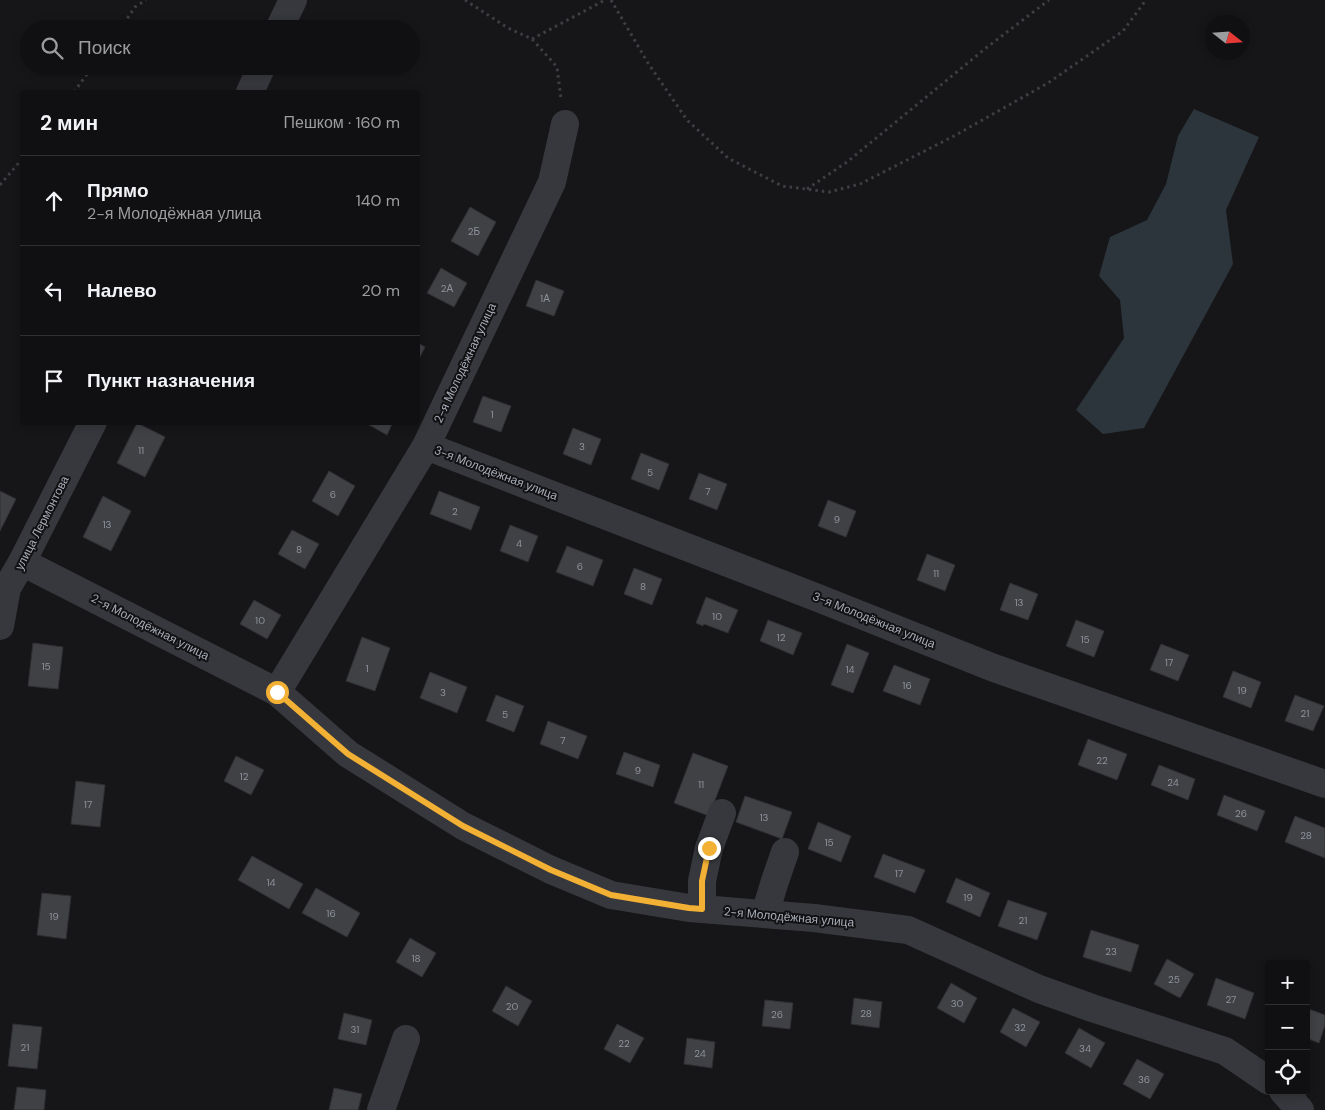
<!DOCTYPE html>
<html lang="ru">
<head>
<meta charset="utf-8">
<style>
	body { margin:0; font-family:"DM Sans",sans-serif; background:#1e1e20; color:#f1f3f6 }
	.controls { position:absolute; right:15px; bottom:15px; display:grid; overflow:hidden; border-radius:5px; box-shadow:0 2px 8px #0003 }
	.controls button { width:45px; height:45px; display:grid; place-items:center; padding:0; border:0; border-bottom:1px solid #303032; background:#101012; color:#f1f3f6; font:25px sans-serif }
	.compass { position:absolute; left:1205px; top:15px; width:45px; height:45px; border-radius:50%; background:#101012; box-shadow:0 2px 8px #0003; rotate:107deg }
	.stop { position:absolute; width:15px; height:15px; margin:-11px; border:4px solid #f2b134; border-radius:50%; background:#fff }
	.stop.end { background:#f2b134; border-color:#fff; box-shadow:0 1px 5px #0008 }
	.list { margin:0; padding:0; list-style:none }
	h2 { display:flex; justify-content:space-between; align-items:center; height:65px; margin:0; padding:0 20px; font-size:21px }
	h2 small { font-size:16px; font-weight:400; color:#9c9d9f }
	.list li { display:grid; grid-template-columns:32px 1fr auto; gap:15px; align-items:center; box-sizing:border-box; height:90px; padding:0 20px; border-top:1px solid #303032 }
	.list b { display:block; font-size:19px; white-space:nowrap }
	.list p { margin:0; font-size:16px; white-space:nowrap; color:#9c9d9f }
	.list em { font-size:16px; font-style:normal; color:#9c9d9f }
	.icon { flex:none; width:28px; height:28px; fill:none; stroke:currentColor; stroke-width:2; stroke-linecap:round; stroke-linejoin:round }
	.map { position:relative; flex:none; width:1325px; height:1110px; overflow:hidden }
	.search { position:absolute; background:#101012; box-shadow:0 2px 8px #0003; left:20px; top:20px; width:400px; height:55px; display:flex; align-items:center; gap:12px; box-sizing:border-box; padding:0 18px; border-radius:28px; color:#9c9d9f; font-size:19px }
	.panel { position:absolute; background:#101012; box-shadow:0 2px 8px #0003; left:20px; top:90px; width:400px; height:335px; border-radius:5px }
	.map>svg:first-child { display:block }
</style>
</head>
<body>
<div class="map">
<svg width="1325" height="1110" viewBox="0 0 1325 1110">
	<rect width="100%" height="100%" fill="#161618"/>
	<path fill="#2c353c" d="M 1194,109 L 1259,137 L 1226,210 L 1233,264 L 1144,428 L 1103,434 L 1076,410 L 1124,338 L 1120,300 L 1099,276 L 1110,237 L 1147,220 L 1166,184 L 1178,136 Z"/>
	<g fill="#404145" stroke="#303034">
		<path d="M 470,207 L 496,222 L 478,256 L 451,241 Z"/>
		<path d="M 441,268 L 467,283 L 454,307 L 427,293 Z"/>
		<path d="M 536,280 L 564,291 L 554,316 L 526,306 Z"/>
		<path d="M 418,343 L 425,347 L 418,361 Z"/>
		<path d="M 483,396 L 511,406 L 501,432 L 473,422 Z"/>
		<path d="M 364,422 L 393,422 L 387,435 Z"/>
		<path d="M 137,423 L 165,437 L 145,477 L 117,463 Z"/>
		<path d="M 573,428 L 601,439 L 591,465 L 563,454 Z"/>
		<path d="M 641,453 L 669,464 L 659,490 L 631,479 Z"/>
		<path d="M 329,471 L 355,486 L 338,516 L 312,501 Z"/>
		<path d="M 699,473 L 727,484 L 717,510 L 689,499 Z"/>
		<path d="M 0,491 L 16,499 L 0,531 Z"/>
		<path d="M 439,491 L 480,507 L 471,530 L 430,514 Z"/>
		<path d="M 103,496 L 131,511 L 111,551 L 83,537 Z"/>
		<path d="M 828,500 L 856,511 L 846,537 L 818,526 Z"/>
		<path d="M 510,525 L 538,536 L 528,562 L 500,551 Z"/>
		<path d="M 292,530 L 319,544 L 305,569 L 278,554 Z"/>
		<path d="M 567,546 L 603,560 L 593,586 L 556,572 Z"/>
		<path d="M 927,554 L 955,565 L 945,591 L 917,580 Z"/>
		<path d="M 634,568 L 662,579 L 652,605 L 624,594 Z"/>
		<path d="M 1010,583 L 1038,594 L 1028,620 L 1000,610 Z"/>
		<path d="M 706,597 L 738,610 L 728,633 L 704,624 L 703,626 L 696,623 Z"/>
		<path d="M 254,600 L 281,615 L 267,639 L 240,624 Z"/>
		<path d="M 768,620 L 802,633 L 793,655 L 760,641 Z"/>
		<path d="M 1076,620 L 1104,631 L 1094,657 L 1066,646 Z"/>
		<path d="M 362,637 L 390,648 L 375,691 L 346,681 Z"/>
		<path d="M 33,643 L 63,647 L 58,689 L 28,686 Z"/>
		<path d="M 847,644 L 869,653 L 853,693 L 831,685 Z"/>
		<path d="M 1161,644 L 1189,655 L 1178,681 L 1150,670 Z"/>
		<path d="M 894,665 L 930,679 L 920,705 L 883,691 Z"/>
		<path d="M 1233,671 L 1261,682 L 1251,708 L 1223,697 Z"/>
		<path d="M 430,672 L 467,687 L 457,713 L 420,698 Z"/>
		<path d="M 496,695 L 524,706 L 514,732 L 486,721 Z"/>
		<path d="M 1295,695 L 1324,706 L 1313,731 L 1285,721 Z"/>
		<path d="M 548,721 L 587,736 L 578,759 L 540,744 Z"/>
		<path d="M 1088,739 L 1127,754 L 1117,780 L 1078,765 Z"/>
		<path d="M 624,752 L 660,765 L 653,787 L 616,774 Z"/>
		<path d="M 693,753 L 728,766 L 709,816 L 674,803 Z"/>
		<path d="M 236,756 L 264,770 L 251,795 L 224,781 Z"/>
		<path d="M 1159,765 L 1195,779 L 1188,800 L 1151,785 Z"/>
		<path d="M 76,781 L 105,785 L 100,827 L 71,824 Z"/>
		<path d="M 1224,795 L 1265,811 L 1257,831 L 1217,815 Z"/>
		<path d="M 745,796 L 792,812 L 782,839 L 736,822 Z"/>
		<path d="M 1295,816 L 1325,828 L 1325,858 L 1285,842 Z"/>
		<path d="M 818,822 L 851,836 L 841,862 L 808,849 Z"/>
		<path d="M 883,854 L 925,870 L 915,893 L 874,877 Z"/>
		<path d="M 252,856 L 303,884 L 289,909 L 238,880 Z"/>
		<path d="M 956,878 L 990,893 L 980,917 L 946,902 Z"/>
		<path d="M 316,888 L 360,913 L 347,937 L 302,913 Z"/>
		<path d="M 42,893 L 71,896 L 66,939 L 37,935 Z"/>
		<path d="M 1008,900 L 1047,913 L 1037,940 L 998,926 Z"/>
		<path d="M 1091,930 L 1139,945 L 1131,972 L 1083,957 Z"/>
		<path d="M 410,938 L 436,953 L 422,977 L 396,962 Z"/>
		<path d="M 1167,959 L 1194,974 L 1180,998 L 1154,984 Z"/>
		<path d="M 1216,978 L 1254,993 L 1245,1019 L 1207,1005 Z"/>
		<path d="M 951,983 L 977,998 L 964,1023 L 937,1008 Z"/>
		<path d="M 506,986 L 532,1001 L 518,1026 L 492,1011 Z"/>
		<path d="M 854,998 L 882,1002 L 879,1028 L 851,1024 Z"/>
		<path d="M 765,1000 L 793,1003 L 790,1029 L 762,1026 Z"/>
		<path d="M 1013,1008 L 1040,1022 L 1026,1047 L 1000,1032 Z"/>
		<path d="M 1306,1008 L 1325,1015 L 1325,1025 L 1319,1043 L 1306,1038 Z"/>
		<path d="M 344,1013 L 372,1020 L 366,1045 L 338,1039 Z"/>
		<path d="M 13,1024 L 42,1027 L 37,1069 L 8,1066 Z"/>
		<path d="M 617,1024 L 644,1038 L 630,1063 L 604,1049 Z"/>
		<path d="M 1079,1028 L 1105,1043 L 1091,1068 L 1065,1053 Z"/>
		<path d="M 687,1038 L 715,1042 L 712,1068 L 684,1064 Z"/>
		<path d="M 1137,1059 L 1164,1074 L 1150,1099 L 1123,1084 Z"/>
		<path d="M 17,1087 L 46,1090 L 44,1110 L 14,1110 Z"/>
		<path d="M 334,1088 L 362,1094 L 358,1110 L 329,1110 Z"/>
	</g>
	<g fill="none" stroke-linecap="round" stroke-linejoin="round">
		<g stroke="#3d3f44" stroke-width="3" stroke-dasharray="2.5 4" stroke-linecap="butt">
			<path d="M 465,0 L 508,28 L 532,39 L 557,67 L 561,99"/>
			<path d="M 611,0 L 648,63 L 687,120 L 728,158 L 782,186 L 829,192 L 860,184 L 954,136 L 1048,83 L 1123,31 L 1146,0"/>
			<path d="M 120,29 L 135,7 L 146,0"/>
			<path d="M 532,39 L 605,0"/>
			<path d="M 74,92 L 93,66"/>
			<path d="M 0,185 L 22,159"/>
			<path d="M 807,189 L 847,162 L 986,48 L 1049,0"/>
		</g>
		<g stroke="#37383d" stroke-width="28">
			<path d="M 279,29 L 293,0"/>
			<path d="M 250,92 L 262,66"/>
			<path d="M 426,446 L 818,598 L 994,668 L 1325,784"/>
			<path d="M 22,562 L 277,692 L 348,754 L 463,826 L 551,870 L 611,895 L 689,908 L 814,918 L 908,930 L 1039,989 L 1092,1008 L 1225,1051 L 1269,1081"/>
			<path d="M 0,626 L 7,588 L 22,562 L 93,422"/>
			<path d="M 277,692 L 426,446 L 552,182 L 565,124"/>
			<path d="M 702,909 L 702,881 L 709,848 L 722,813"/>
			<path d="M 765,914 L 774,884 L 785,852"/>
			<path d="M 1283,1091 L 1300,1110"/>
			<path d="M 381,1110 L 406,1039"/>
		</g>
	</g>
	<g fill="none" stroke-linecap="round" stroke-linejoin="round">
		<path stroke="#f2b134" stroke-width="6" d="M 277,692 L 348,754 L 463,826 L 551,870 L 611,895 L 689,908 L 702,909 L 702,881 L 709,848"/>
	</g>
	<g text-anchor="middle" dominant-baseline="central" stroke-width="4" stroke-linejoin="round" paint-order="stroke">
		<g font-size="10" fill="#8e929b">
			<text x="474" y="231">2Б</text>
			<text x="447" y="288">2А</text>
			<text x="545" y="298">1А</text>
			<text x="492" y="414">1</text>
			<text x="582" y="446">3</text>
			<text x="141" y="450">11</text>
			<text x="650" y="472">5</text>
			<text x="708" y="491">7</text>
			<text x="333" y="494">6</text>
			<text x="455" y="511">2</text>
			<text x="837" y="519">9</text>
			<text x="107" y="524">13</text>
			<text x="519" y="543">4</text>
			<text x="299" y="549">8</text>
			<text x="580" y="566">6</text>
			<text x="936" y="573">11</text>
			<text x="643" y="586">8</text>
			<text x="1019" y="602">13</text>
			<text x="717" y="616">10</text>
			<text x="260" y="620">10</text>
			<text x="781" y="637">12</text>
			<text x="1085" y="639">15</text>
			<text x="1169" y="662">17</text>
			<text x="46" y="666">15</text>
			<text x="367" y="668">1</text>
			<text x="850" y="669">14</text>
			<text x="907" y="685">16</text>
			<text x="1242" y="690">19</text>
			<text x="443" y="692">3</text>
			<text x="1305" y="713">21</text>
			<text x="505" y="714">5</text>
			<text x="563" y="740">7</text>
			<text x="1102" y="760">22</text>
			<text x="638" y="770">9</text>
			<text x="244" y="776">12</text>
			<text x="1173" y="782">24</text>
			<text x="701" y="784">11</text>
			<text x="88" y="804">17</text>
			<text x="1241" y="813">26</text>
			<text x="764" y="817">13</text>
			<text x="1306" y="835">28</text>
			<text x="829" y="842">15</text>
			<text x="899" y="873">17</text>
			<text x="271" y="882">14</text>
			<text x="968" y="897">19</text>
			<text x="331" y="913">16</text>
			<text x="54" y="916">19</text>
			<text x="1023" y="920">21</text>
			<text x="1111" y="951">23</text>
			<text x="416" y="958">18</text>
			<text x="1174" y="979">25</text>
			<text x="1231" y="999">27</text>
			<text x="957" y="1003">30</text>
			<text x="512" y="1006">20</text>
			<text x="866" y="1013">28</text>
			<text x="777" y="1014">26</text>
			<text x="1020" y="1027">32</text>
			<text x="355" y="1029">31</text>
			<text x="624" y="1043">22</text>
			<text x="25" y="1047">21</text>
			<text x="1085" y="1048">34</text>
			<text x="700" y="1053">24</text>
			<text x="1144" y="1079">36</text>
		</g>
		<g font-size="12" fill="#a8adb8" stroke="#111113">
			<text transform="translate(465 363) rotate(-65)">2-я Молодёжная улица</text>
			<text transform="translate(496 473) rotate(21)">3-я Молодёжная улица</text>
			<text transform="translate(42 523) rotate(-63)">улица Лермонтова</text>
			<text transform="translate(874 620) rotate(22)">3-я Молодёжная улица</text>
			<text transform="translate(150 627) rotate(27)">2-я Молодёжная улица</text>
			<text transform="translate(789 917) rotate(5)">2-я Молодёжная улица</text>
		</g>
	</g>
</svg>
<div class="controls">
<button>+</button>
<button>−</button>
<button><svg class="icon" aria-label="locate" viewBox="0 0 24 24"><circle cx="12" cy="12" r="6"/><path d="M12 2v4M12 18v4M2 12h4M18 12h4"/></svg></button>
</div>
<svg class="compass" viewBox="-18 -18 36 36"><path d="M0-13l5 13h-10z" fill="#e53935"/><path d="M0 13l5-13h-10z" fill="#9c9d9f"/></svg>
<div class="stop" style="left:277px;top:692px"></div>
<div class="stop end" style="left:709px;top:848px"></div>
<div class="search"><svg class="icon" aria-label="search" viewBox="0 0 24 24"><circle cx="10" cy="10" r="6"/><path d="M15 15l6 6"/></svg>Поиск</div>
<section class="panel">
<h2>2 мин<small>Пешком · 160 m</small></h2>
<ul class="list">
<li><svg class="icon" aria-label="ahead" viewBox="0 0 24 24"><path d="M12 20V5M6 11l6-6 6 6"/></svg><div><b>Прямо</b><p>2-я Молодёжная улица</p></div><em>140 m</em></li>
<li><svg class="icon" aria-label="left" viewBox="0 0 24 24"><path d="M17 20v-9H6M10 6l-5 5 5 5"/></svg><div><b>Налево</b></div><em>20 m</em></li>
<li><svg class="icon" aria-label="arrive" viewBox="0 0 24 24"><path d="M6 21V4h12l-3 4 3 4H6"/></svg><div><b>Пункт назначения</b></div></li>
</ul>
</section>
</div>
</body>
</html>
